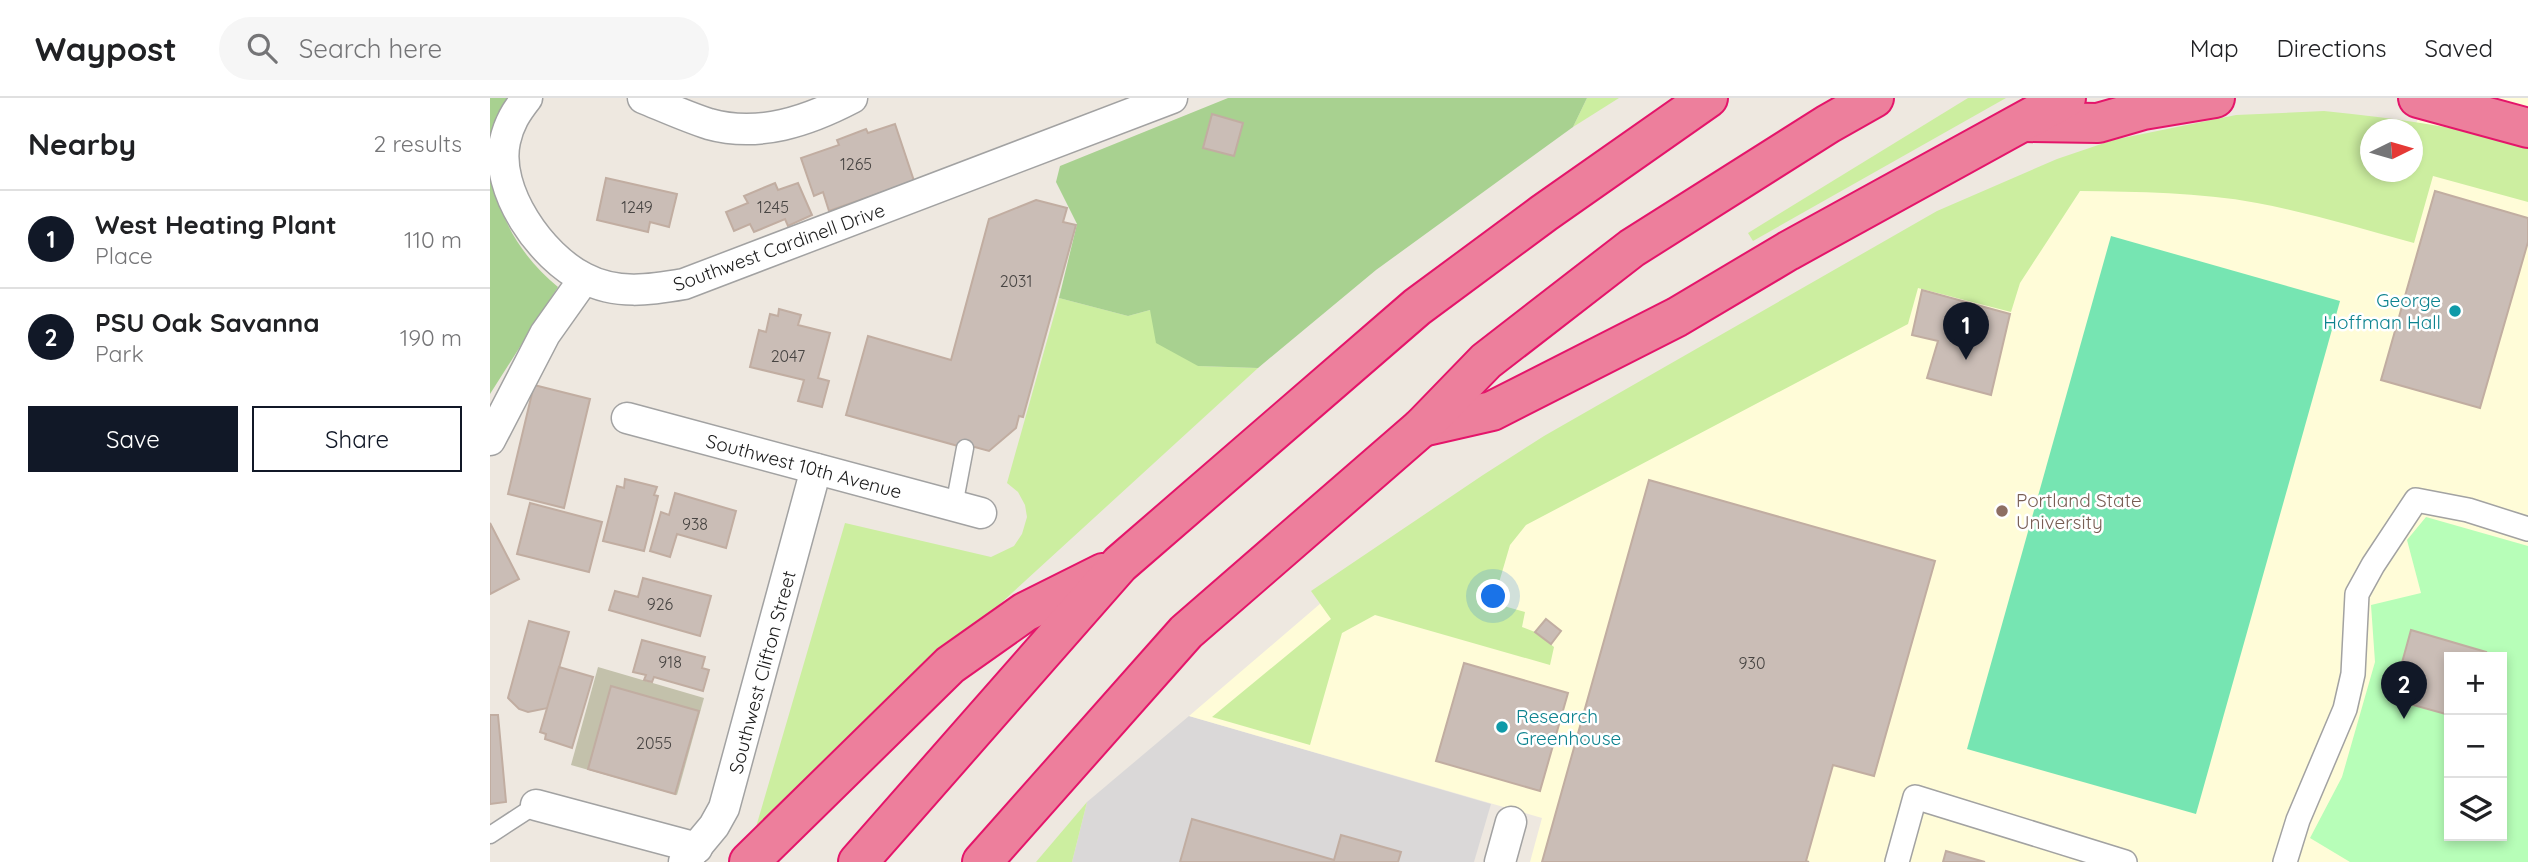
<!DOCTYPE html>
<html lang="en">
<head>
<meta charset="utf-8">
<style>
	body { margin:0; font-family:Quicksand,sans-serif; background:#f6f6f6; color:#202124 }
	.controls { position:absolute; right:21px; bottom:21px; display:grid; overflow:hidden; border-radius:0px; box-shadow:0 4px 10px #0003 }
	.controls button { width:63px; height:63px; display:grid; place-items:center; padding:0; border:0; border-bottom:2px solid #e0e0e0; background:#fff; color:#202124; font:35px sans-serif }
	.compass { position:absolute; left:1870px; top:21px; width:63px; height:63px; border-radius:50%; background:#fff; box-shadow:0 4px 10px #0003; rotate:85deg }
	.you { position:absolute; left:1004px; top:499px; width:24px; height:24px; margin:-18px; border:5px solid #fff; border-radius:50%; background:#1a73e8; box-shadow:0 0 0 10px #1a73e833 }
	.badge { display:grid; place-items:center; width:46px; height:46px; border-radius:50%; background:#111827; color:#fff; font-size:23px; font-weight:700 }
	.pin { position:absolute; translate:-50% -58px; filter:drop-shadow(0 2px 4px #0008) }
	.pin::after { content:''; position:absolute; top:37px; width:24px; height:21px; background:inherit; clip-path:polygon(0 0,100% 0,50% 100%) }
	.list { margin:0; padding:0; list-style:none }
	h2 { display:flex; justify-content:space-between; align-items:center; height:91px; margin:0; padding:0 28px; font-size:30px }
	h2 small { font-size:23px; font-weight:400; color:#757577 }
	.list li { display:grid; grid-template-columns:46px 1fr auto; gap:21px; align-items:center; box-sizing:border-box; height:98px; padding:0 28px; border-top:2px solid #e0e0e0 }
	.list b { display:block; font-size:26px; white-space:nowrap }
	.list p { margin:0; font-size:23px; white-space:nowrap; color:#757577 }
	.list em { font-size:23px; font-style:normal; color:#757577 }
	.actions { display:flex; gap:14px; padding:21px 28px }
	.actions a { flex:1; padding:16px 0; border:2px solid #111827; border-radius:0px; text-align:center; font-size:24px; color:#111827 }
	.actions .main { background:#111827; color:#fff }
	.icon { flex:none; width:38px; height:38px; fill:none; stroke:currentColor; stroke-width:2; stroke-linecap:round; stroke-linejoin:round }
	.map { position:relative; flex:none; width:2038px; height:764px; overflow:hidden }
	header { display:flex; align-items:center; gap:42px; box-sizing:border-box; height:98px; padding:0 35px; background:#fff; border-bottom:2px solid #e0e0e0 }
	header strong { font-size:33px }
	nav { display:flex; gap:38px; margin-inline-start:auto; font-size:24px }
	.search { width:490px; height:63px; background:#f6f6f6; display:flex; align-items:center; gap:18px; box-sizing:border-box; padding:0 24px; border-radius:38px; color:#757577; font-size:26px }
	main { display:flex }
	aside { flex:1; background:#fff }
	.map>svg:first-child { display:block }
</style>
</head>
<body>
<header>
<strong>Waypost</strong>
<div class="search"><svg class="icon" aria-label="search" viewBox="0 0 24 24"><circle cx="10" cy="10" r="6"/><path d="M15 15l6 6"/></svg>Search here</div>
<nav><a>Map</a><a>Directions</a><a>Saved</a></nav>
</header>
<main>
<aside>
<h2>Nearby<small>2 results</small></h2>
<ul class="list">
<li><span class="badge">1</span><div><b>West Heating Plant</b><p>Place</p></div><em>110 m</em></li>
<li><span class="badge">2</span><div><b>PSU Oak Savanna</b><p>Park</p></div><em>190 m</em></li>
</ul>
<div class="actions"><a class="main">Save</a><a>Share</a></div>
</aside>
<div class="map">
<svg width="2038" height="764" viewBox="0 0 2038 764">
	<rect width="100%" height="100%" fill="#eee8e0"/>
	<path fill="#dad8d8" d="M 699,618 L 1001,706 L 984,764 L 582,764 L 597,704 Z"/>
	<path fill="#fffcd8" fill-rule="evenodd" d="M 1935,0 L 2038,0 L 2038,764 L 1040,764 L 1052,720 L 699,618 L 838,499 L 1566,76 L 1848,26 L 1925,29 ZM 1881,32 L 1923,32 L 1923,74 L 1881,74 ZM 1959,559 L 2012,559 L 2012,738 L 1959,738 Z"/>
	<path fill="#c3c1ab" d="M 108,569 L 214,600 L 187,697 L 81,667 Z"/>
	<g fill="#cceea0" fill-rule="evenodd">
		<path d="M 1097,0 L 1129,0 L 1083,29 Z"/>
		<path d="M 1478,0 L 1516,0 L 1263,143 L 1258,135 Z"/>
		<path d="M 1834,13 C 1903,20 1971,29 2038,47 L 2038,104 L 1943,78 L 1924,145 C 1872,131 1820,115 1767,105 C 1709,94 1649,94 1590,93 L 1530,185 L 1521,214 L 1428,190 L 1418,226 L 1036,427 L 1020,447 L 1003,505 L 1035,514 L 1032,529 L 1045,534 L 1064,549 L 1060,567 L 885,517 L 852,535 L 820,647 L 722,619 L 841,521 L 821,493 L 993,377 L 1054,338 L 1447,113 L 1567,61 L 1623,42 L 1746,17 ZM 1881,32 L 1923,32 L 1923,74 L 1881,74 Z"/>
		<path d="M 569,200 L 638,218 L 660,212 L 708,268 L 768,270 L 266,729 L 355,425 L 501,459 L 524,448 L 532,436 L 537,419 L 535,407 L 528,394 L 517,385 Z"/>
		<path d="M 597,704 L 582,764 L 546,764 Z"/>
	</g>
	<g fill="#a8d190">
		<path d="M 0,0 L 17,0 C 6,19 8,30 7,52 C 7,66 5,82 7,95 C 15,133 39,165 68,189 L 0,296 Z"/>
		<path d="M 738,0 L 1097,0 L 1083,29 L 886,172 L 768,270 L 708,268 L 666,245 L 660,212 L 638,218 L 569,200 L 587,126 L 566,84 L 570,68 Z"/>
	</g>
	<path fill="#b7feb8" fill-rule="evenodd" d="M 1936,419 L 2038,448 L 2038,764 L 1860,764 L 1820,740 L 1852,679 L 1885,564 L 1881,507 L 1931,495 L 1917,442 ZM 1959,559 L 2012,559 L 2012,738 L 1959,738 Z"/>
	<path fill="#76e5b2" d="M 1621,138 L 1850,203 L 1706,716 L 1477,651 Z"/>
	<g fill="#cabdb6" stroke="#c1ada1" stroke-width="2">
		<path d="M 722,16 L 753,25 L 744,58 L 713,50 Z"/>
		<path d="M 405,26 L 424,83 L 339,113 L 333,94 L 324,98 L 311,60 L 349,47 L 347,42 L 376,31 L 378,35 Z"/>
		<path d="M 116,80 L 187,96 L 179,129 L 160,124 L 158,134 L 107,122 Z"/>
		<path d="M 285,85 L 288,92 L 308,85 L 322,117 L 298,128 L 295,121 L 264,134 L 260,126 L 244,133 L 236,114 L 258,105 L 254,98 Z"/>
		<path d="M 1945,93 L 2038,120 L 2038,144 L 1990,310 L 1891,282 Z"/>
		<path d="M 546,102 L 577,110 L 573,124 L 586,127 L 533,319 L 529,318 L 526,330 L 499,353 L 481,348 L 479,351 L 356,317 L 378,238 L 461,262 L 499,121 Z"/>
		<path d="M 1432,192 L 1520,216 L 1501,297 L 1437,280 L 1448,243 L 1422,237 Z"/>
		<path d="M 289,211 L 311,217 L 308,227 L 340,235 L 328,280 L 339,283 L 332,309 L 308,303 L 314,282 L 260,269 L 269,232 L 276,234 L 280,216 L 288,218 Z"/>
		<path d="M 44,287 L 100,301 L 74,410 L 18,396 Z"/>
		<path d="M 135,381 L 167,389 L 164,397 L 168,398 L 154,453 L 113,443 L 127,388 L 134,390 Z"/>
		<path d="M 1159,382 L 1445,463 L 1384,678 L 1343,667 L 1316,763 L 1319,764 L 1052,764 Z"/>
		<path d="M 185,395 L 246,413 L 236,450 L 187,436 L 180,459 L 160,453 L 171,414 L 179,417 Z"/>
		<path d="M 40,405 L 112,424 L 99,474 L 27,456 Z"/>
		<path d="M 0,425 L 29,481 L 0,496 Z"/>
		<path d="M 153,480 L 221,498 L 210,538 L 119,512 L 125,493 L 148,499 Z"/>
		<path d="M 1056,521 L 1071,533 L 1061,546 L 1045,534 Z"/>
		<path d="M 39,523 L 79,534 L 58,610 L 38,614 L 29,611 L 18,600 Z"/>
		<path d="M 1921,532 L 1996,554 L 1994,559 L 1959,559 L 1959,617 L 1902,601 Z"/>
		<path d="M 152,542 L 215,559 L 212,570 L 219,572 L 213,593 L 164,579 L 162,584 L 154,582 L 156,577 L 143,574 Z"/>
		<path d="M 974,565 L 1078,595 L 1050,693 L 946,663 Z"/>
		<path d="M 69,569 L 103,579 L 82,650 L 55,641 L 56,636 L 50,634 Z"/>
		<path d="M 121,588 L 209,613 L 185,696 L 98,671 Z"/>
		<path d="M 0,617 L 8,617 L 16,704 L 0,706 Z"/>
		<path d="M 702,721 L 844,762 L 851,737 L 911,754 L 908,764 L 690,764 Z"/>
		<path d="M 1456,753 L 1495,764 L 1453,764 Z"/>
	</g>
	<g fill="none" stroke-linecap="round" stroke-linejoin="round">
		<defs>
			<g id="service">
				<path d="M 464,408 L 475,350"/>
				<path d="M 0,737 L 46,707"/>
			</g>
			<g id="pedestrian">
				<path d="M 1407,764 L 1425,699 L 1635,764"/>
				<path d="M 1795,764 L 1808,722 L 1855,611 L 1863,576 L 1867,496 L 1883,467 L 1926,402 L 1978,412 L 2038,431"/>
			</g>
			<g id="minor">
				<path d="M 37,0 C 26,14 19,25 15,43 C 4,92 51,159 94,180 C 126,197 160,192 194,186 L 682,0"/>
				<path d="M 153,0 C 175,9 197,19 219,26 C 269,40 318,23 362,0"/>
				<path d="M 137,320 L 491,415"/>
				<path d="M 0,342 L 55,236 L 94,181"/>
				<path d="M 46,707 L 207,750"/>
				<path d="M 194,764 L 224,728 L 234,710 L 326,371"/>
				<path d="M 1010,764 L 1021,724"/>
			</g>
			<g id="motorway">
				<path d="M 1928,0 L 2038,30"/>
				<path d="M 1535,24 L 1608,25 L 1653,12 L 1725,0"/>
				<path d="M 932,329 L 1002,313 L 1187,219 L 1298,153 L 1576,0"/>
				<path d="M 259,764 L 460,567 L 535,514 L 613,475"/>
				<path d="M 368,764 L 630,466 L 927,209 L 1054,115 L 1218,0"/>
				<path d="M 492,764 L 696,534 L 932,329 L 996,263 L 1142,150 L 1338,26 L 1384,0"/>
			</g>
		</defs>
		<use href="#service" stroke="#a2a2a2" stroke-width="19"/>
		<use href="#pedestrian" stroke="#a2a2a2" stroke-width="26"/>
		<use href="#minor" stroke="#a2a2a2" stroke-width="33"/>
		<use href="#motorway" stroke="#e4156a" stroke-width="42"/>
		<use href="#service" stroke="#fff" stroke-width="16"/>
		<use href="#pedestrian" stroke="#fff" stroke-width="23"/>
		<use href="#minor" stroke="#fff" stroke-width="30"/>
		<use href="#motorway" stroke="#ed7f9c" stroke-width="38"/>
	</g>
	<g fill="#0f9aa8" stroke="#fff" stroke-width="2.5">
		<circle cx="1965" cy="213" r="7"/>
		<circle cx="1012" cy="629" r="7"/>
	</g>
	<circle fill="#8d6e63" stroke="#fff" stroke-width="2.5" cx="1512" cy="413" r="7"/>
	<g text-anchor="middle" dominant-baseline="central" stroke-width="5" stroke-linejoin="round" paint-order="stroke">
		<g font-size="16" fill="#474442">
			<text x="366" y="66">1265</text>
			<text x="147" y="109">1249</text>
			<text x="283" y="109">1245</text>
			<text x="526" y="183">2031</text>
			<text x="298" y="258">2047</text>
			<text x="205" y="426">938</text>
			<text x="170" y="506">926</text>
			<text x="180" y="564">918</text>
			<text x="1262" y="565">930</text>
			<text x="164" y="645">2055</text>
		</g>
		<g font-size="19" fill="#1b1b1b" stroke="#fff">
			<text transform="translate(289 149) rotate(-20)">Southwest Cardinell Drive</text>
			<text transform="translate(314 368) rotate(15)">Southwest 10th Avenue</text>
			<text transform="translate(272 574) rotate(-75)">Southwest Clifton Street</text>
		</g>
		<g font-size="19" fill="#0d838f" stroke="#fff" text-anchor="end">
			<text x="1951" y="202">George<tspan x="1951" dy="22">Hoffman Hall</tspan></text>
			<text x="1026" y="618" text-anchor="start">Research<tspan x="1026" dy="22">Greenhouse</tspan></text>
		</g>
		<g font-size="19" fill="#785e54" stroke="#fff" text-anchor="start">
			<text x="1526" y="402">Portland State<tspan x="1526" dy="22">University</tspan></text>
		</g>
	</g>
</svg>
<div class="controls">
<button>+</button>
<button>−</button>
<button><svg class="icon" aria-label="layers" viewBox="0 0 24 24"><path d="M12 4l9 5-9 5-9-5zM3 14l9 5 9-5"/></svg></button>
</div>
<svg class="compass" viewBox="-18 -18 36 36"><path d="M0-13l5 13h-10z" fill="#e53935"/><path d="M0 13l5-13h-10z" fill="#757577"/></svg>
<div class="you"></div>
<div class="pin badge" style="left:1476px;top:262px">1</div>
<div class="pin badge" style="left:1914px;top:621px">2</div>
</div>
</main>
</body>
</html>
